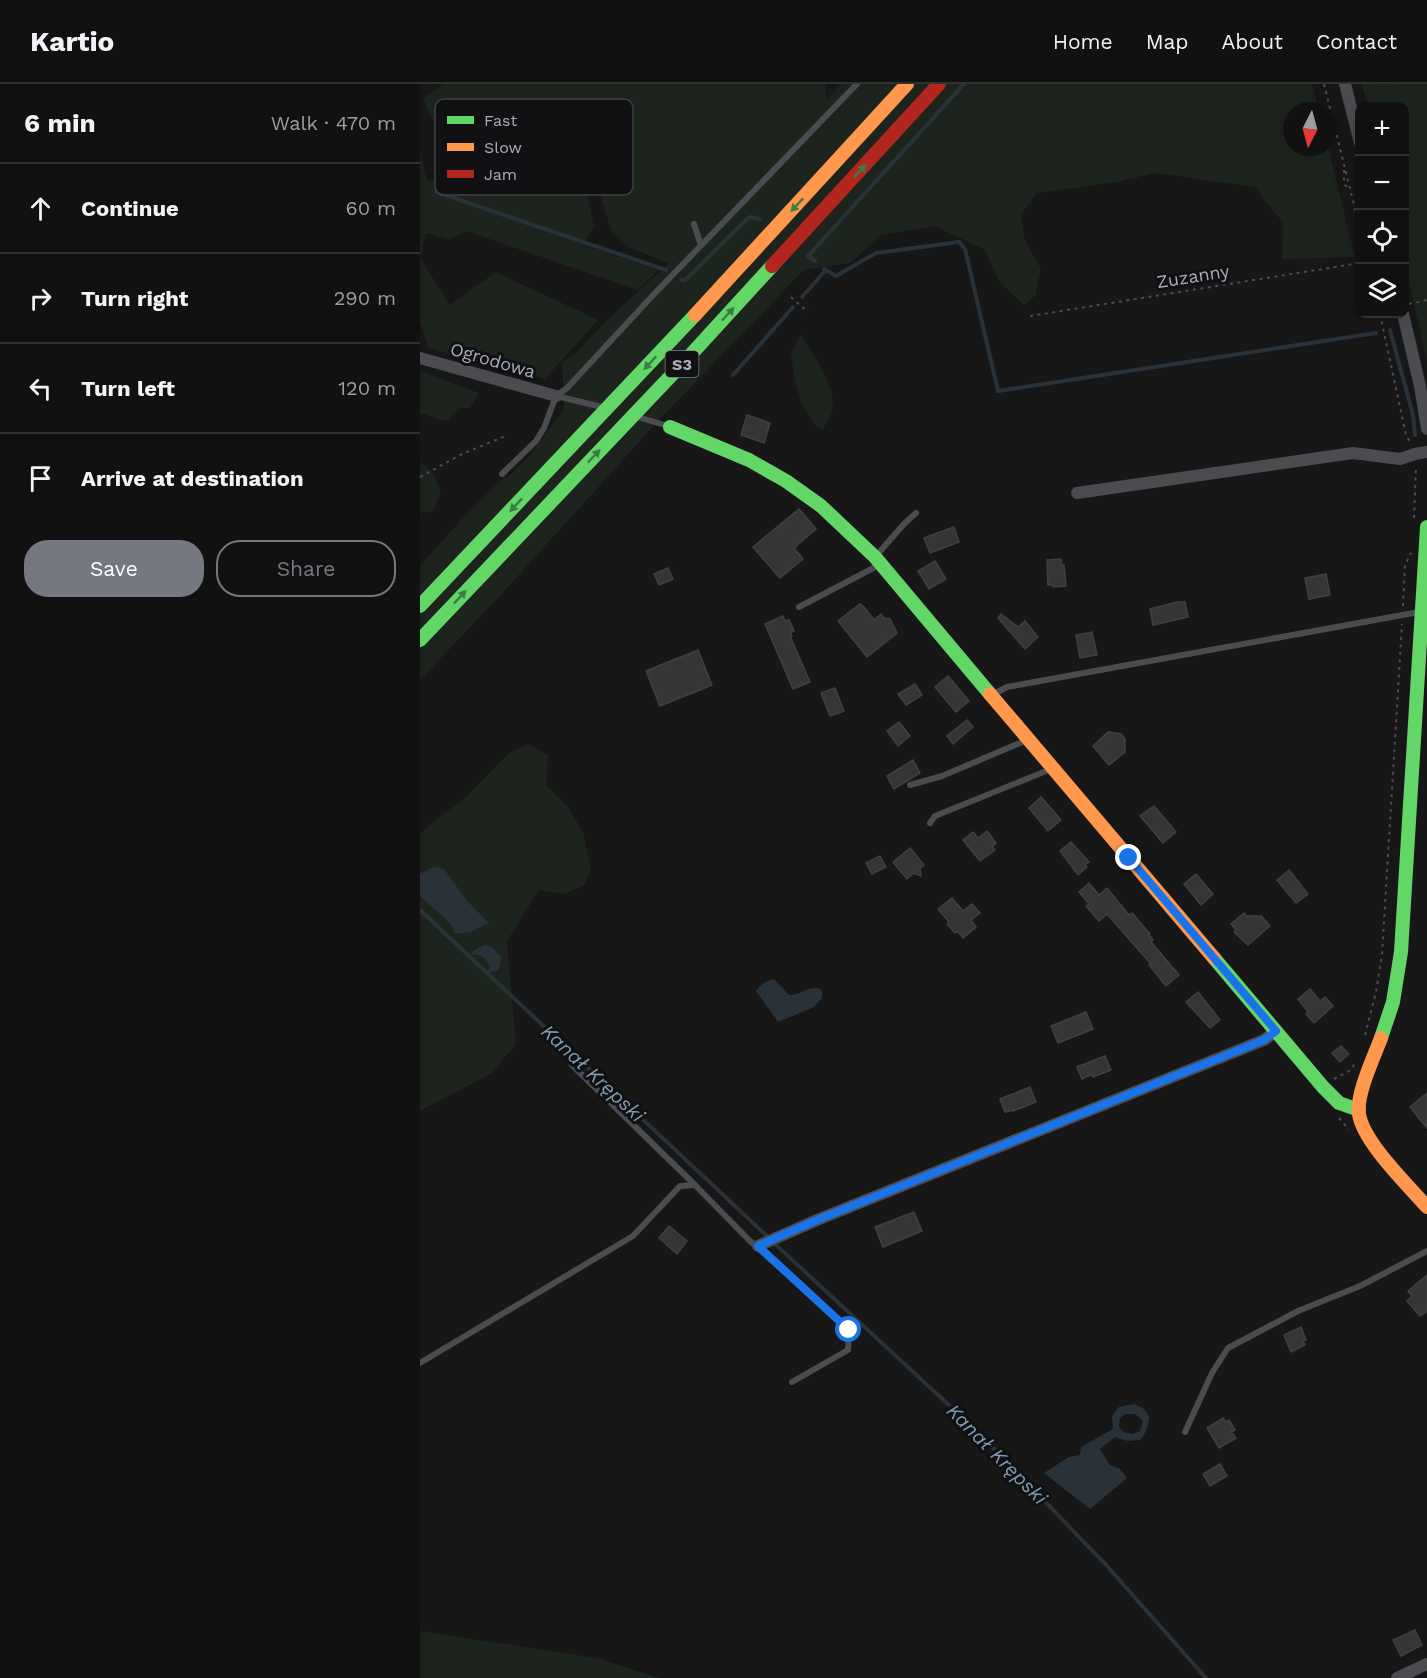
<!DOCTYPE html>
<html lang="en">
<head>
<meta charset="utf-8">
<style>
	body { margin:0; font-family:"Work Sans",sans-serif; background:#1a1a1a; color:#f1f3f6 }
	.controls { position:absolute; right:18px; top:18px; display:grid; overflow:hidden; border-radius:12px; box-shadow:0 6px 24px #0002 }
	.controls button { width:54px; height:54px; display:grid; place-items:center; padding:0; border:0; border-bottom:2px solid #303131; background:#111; color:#f1f3f6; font:30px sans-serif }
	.compass { position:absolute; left:863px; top:18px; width:54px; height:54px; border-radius:50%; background:#111; box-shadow:0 6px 24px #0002; rotate:186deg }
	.stop { position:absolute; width:18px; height:18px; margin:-14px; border:4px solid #1a73e8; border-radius:50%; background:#fff }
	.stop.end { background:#1a73e8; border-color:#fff; box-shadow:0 2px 6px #0008 }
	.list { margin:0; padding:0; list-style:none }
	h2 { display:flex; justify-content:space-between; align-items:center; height:78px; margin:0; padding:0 24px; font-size:26px }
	h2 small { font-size:20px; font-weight:400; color:#9c9d9f }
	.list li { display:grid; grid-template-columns:39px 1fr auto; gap:18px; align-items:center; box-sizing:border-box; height:90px; padding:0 24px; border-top:2px solid #303131 }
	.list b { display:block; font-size:22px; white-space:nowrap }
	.list em { font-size:20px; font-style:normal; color:#9c9d9f }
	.actions { display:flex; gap:12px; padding:18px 24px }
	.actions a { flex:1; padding:14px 0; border:2px solid #757880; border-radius:24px; text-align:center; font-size:21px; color:#757880 }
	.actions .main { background:#757880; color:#fff }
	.icon { flex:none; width:33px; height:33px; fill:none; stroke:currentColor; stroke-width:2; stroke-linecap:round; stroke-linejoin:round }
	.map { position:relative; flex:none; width:1007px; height:1594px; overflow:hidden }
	header { display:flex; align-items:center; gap:36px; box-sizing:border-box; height:84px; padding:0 30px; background:#111; border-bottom:2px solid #303131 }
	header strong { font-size:28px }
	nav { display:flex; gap:33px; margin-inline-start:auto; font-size:21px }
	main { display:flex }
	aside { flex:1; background:#111 }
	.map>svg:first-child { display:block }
</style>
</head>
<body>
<header>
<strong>Kartio</strong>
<nav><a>Home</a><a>Map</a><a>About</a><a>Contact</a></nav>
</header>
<main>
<aside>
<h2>6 min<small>Walk · 470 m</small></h2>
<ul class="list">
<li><svg class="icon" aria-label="ahead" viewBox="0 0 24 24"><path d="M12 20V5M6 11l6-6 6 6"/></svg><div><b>Continue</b></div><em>60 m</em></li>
<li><svg class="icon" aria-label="right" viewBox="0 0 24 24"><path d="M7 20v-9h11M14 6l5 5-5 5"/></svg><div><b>Turn right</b></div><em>290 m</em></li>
<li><svg class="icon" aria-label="left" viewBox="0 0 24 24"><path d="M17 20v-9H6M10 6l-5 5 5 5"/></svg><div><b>Turn left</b></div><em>120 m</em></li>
<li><svg class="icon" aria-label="arrive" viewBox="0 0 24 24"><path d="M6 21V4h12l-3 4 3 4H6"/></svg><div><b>Arrive at destination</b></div></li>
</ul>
<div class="actions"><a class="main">Save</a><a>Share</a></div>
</aside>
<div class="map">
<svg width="1007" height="1594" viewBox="0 0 1007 1594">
	<rect width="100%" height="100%" fill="#171717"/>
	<g fill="#1d241e">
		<path d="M 23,0 L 405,0 L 406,16 L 421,0 L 892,0 L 899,27 L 872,27 L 872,63 L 908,62 L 935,173 L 862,175 L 863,139 L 835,103 L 735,89 L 697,98 L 617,109 L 601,131 L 605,156 L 621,185 L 615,212 L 604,221 L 580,199 L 564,165 L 514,142 L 461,151 L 430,179 L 384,186 L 241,334 L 75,517 L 0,596 L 0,482 L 40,437 L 85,392 L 87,394 L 113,367 L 144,326 L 142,278 L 156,269 L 186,237 L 249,179 L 208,163 L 191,146 L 171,81 L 162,82 L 174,143 L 162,160 L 238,186 L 218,206 L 46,147 L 30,155 L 6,149 L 0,174 L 30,221 L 76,188 L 178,236 L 125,295 L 8,264 L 0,236 L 0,68 L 7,97 L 39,95 L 3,15 Z"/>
		<path d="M 942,0 L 1007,0 L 1007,277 L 985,181 L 984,22 L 948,22 Z"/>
		<path d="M 381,251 C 393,269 418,305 412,328 C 410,334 406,340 403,345 L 395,341 L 382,320 L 375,297 L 371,269 Z"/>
		<path d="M 0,287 L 59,309 L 50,324 L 41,324 L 26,337 L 0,329 Z"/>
		<path d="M 0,378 L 11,386 L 21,408 L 12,428 L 0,429 Z"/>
		<path d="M 108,660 L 128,671 L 126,701 L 148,723 L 163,748 L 171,784 L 164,802 L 144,810 L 119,806 L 87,857 L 96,960 L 72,989 L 0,1027 L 0,749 L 46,713 L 88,670 Z"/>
		<path d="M 0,1547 L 177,1574 L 239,1594 L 0,1594 Z"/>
	</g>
	<g fill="#2a3239" fill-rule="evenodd">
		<path d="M 14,783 L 24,785 L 47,817 L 69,839 L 51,848 L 35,850 L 30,839 L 0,812 L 0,790 Z"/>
		<path d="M 65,861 L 72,863 L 81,873 L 79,886 L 67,889 L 70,883 L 65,874 L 56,870 L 50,872 L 54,866 Z"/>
		<path d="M 354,895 L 369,911 C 381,912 391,899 402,906 L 402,914 L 394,923 L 358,938 L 336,907 C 339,901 348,896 354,895 Z"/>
		<path d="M 714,1320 L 723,1324 L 729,1332 C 729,1341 726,1349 720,1356 L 708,1357 L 695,1353 L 680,1365 L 690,1381 L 700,1385 L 707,1394 L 670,1425 L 624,1389 L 649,1373 L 660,1371 L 661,1363 L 693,1345 L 692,1332 L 699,1323 ZM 705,1330 L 715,1330 L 723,1337 L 720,1347 L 712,1350 L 703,1348 L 699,1343 L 700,1334 Z"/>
	</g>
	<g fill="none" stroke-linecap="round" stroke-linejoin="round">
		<g stroke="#2a3239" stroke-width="4">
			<path d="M 16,108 L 246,186"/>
			<path d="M 395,177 L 388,172 L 544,0"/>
			<path d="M 404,185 L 416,192 L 456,169 L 539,158 L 545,165 L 578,307 L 956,249"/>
			<path d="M 261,196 L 265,196 L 325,137 L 330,133 L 340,135"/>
			<path d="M 382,213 L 406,186"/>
			<path d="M 970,246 L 993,331 L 995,351"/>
			<path d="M 313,291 L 373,223"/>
			<path d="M 0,826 L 347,1152"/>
			<path d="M 355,1160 L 558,1348 L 687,1482 L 786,1594"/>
		</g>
	</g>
	<g fill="#353536" stroke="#3f4043" stroke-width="1.5">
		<path d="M 327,331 L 350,339 L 344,359 L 321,351 Z"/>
		<path d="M 379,425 L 396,445 L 374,464 L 383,475 L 360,494 L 333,463 Z"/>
		<path d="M 534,443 L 539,458 L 510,469 L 504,454 Z"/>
		<path d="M 641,475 L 642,481 L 644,481 L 646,502 L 633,503 L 633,501 L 628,501 L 627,476 Z"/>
		<path d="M 515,477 L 526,495 L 509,505 L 498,487 Z"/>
		<path d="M 248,484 L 253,495 L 239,501 L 234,490 Z"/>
		<path d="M 906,490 L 910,511 L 889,515 L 885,494 Z"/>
		<path d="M 757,518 L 765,518 L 768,533 L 733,541 L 730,525 Z"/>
		<path d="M 440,520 L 444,523 L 454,536 L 461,530 L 464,534 L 470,535 L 477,549 L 447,573 L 418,537 Z"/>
		<path d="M 581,530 L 598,543 L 605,537 L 618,553 L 605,565 L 578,534 Z"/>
		<path d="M 363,532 L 365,537 L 369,536 L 374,547 L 370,549 L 372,552 L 370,552 L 390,598 L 373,605 L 345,540 Z"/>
		<path d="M 672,548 L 677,571 L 660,574 L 656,551 Z"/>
		<path d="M 278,566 L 292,601 L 240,622 L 226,587 Z"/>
		<path d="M 528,592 L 549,617 L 536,628 L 515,603 Z"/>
		<path d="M 495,600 L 502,611 L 486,621 L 478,610 Z"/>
		<path d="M 415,604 L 424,627 L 410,632 L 401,609 Z"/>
		<path d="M 547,636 L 553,643 L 533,660 L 527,652 Z"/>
		<path d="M 479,638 L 490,652 L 478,662 L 467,647 Z"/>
		<path d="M 688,648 L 701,650 L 705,655 L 705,668 L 689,681 L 673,662 Z"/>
		<path d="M 493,676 L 500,689 L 474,705 L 467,692 Z"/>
		<path d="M 621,713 L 641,736 L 628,747 L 609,724 Z"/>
		<path d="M 734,722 L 756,748 L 743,759 L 720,732 Z"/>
		<path d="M 567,747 L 576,759 L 572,763 L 575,766 L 560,777 L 543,756 L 553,748 L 558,754 Z"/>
		<path d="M 651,758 L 669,778 L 665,781 L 667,783 L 658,791 L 640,767 Z"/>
		<path d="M 490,764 L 504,781 L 500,784 L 501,792 L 494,789 L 487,795 L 473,778 Z"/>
		<path d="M 460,772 L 466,783 L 452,790 L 446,779 Z"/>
		<path d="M 869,786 L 888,810 L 876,819 L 857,796 Z"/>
		<path d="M 776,790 L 793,810 L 781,821 L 764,800 Z"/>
		<path d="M 669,799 L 679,811 L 687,804 L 709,831 L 712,829 L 730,850 L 729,851 L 733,856 L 731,858 L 759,891 L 746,902 L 729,881 L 731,880 L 687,830 L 679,837 L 666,822 L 669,820 L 659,808 Z"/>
		<path d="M 532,814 L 543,827 L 552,820 L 560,829 L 551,836 L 556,843 L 543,854 L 538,848 L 535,849 L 527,840 L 529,838 L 518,825 Z"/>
		<path d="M 824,829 L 826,832 L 841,832 L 850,842 L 828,861 L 814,848 L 816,846 L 811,840 Z"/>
		<path d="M 890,905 L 900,917 L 905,913 L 913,922 L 894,939 L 886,930 L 888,928 L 878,915 Z"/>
		<path d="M 778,908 L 800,936 L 790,944 L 766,918 Z"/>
		<path d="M 666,928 L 673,945 L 638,959 L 631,942 Z"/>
		<path d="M 921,962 L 929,970 L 920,978 L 912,969 Z"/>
		<path d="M 685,972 L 691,986 L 673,993 L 672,990 L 662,995 L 657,983 Z"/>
		<path d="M 610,1003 L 616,1018 L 593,1027 L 593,1026 L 585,1028 L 580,1015 Z"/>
		<path d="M 1007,1009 L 1007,1044 L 990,1023 Z"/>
		<path d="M 494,1128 L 502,1147 L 463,1163 L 455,1143 Z"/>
		<path d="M 249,1142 L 267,1157 L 257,1170 L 239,1154 Z"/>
		<path d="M 1007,1191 L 1007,1227 L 1000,1232 L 987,1217 L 992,1212 L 988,1207 Z"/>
		<path d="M 881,1243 L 886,1256 L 883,1257 L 885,1261 L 871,1268 L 864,1251 Z"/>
		<path d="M 803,1334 L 806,1338 L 809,1336 L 815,1346 L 811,1348 L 816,1354 L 799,1364 L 787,1344 Z"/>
		<path d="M 800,1380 L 807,1392 L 790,1402 L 783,1390 Z"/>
		<path d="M 995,1546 L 1002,1561 L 981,1572 L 973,1556 Z"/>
	</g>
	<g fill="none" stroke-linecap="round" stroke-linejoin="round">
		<g stroke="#4d4e52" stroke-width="2" stroke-dasharray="3 4.5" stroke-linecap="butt">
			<path d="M 904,0 L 940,145"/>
			<path d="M 924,86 L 924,100 L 929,105"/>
			<path d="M 371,213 L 388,228"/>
			<path d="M 989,220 L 1007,216"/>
			<path d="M 960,230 L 986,351 L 990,358"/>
			<path d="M 610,232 L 940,179"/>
			<path d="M 0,393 L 42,370 L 88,351"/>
			<path d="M 994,434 L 996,383"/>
			<path d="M 983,522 L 985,481 L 991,469"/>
			<path d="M 945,951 L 956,908 L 962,871 L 982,540"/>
			<path d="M 914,995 L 931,986 L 935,979"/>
			<path d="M 919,1034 L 929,1046"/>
		</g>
		<g stroke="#4b4c50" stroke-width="6">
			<path d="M 274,140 L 281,161"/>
			<path d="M 136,312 L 182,323"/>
			<path d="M 218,333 L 248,342"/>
			<path d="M 82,390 L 116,357 L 124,344 L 136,312 L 147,304 L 237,207 L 437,0"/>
			<path d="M 456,472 L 484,440 L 496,429"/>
			<path d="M 379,523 L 459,481"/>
			<path d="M 574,610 L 587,603 L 999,528"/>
			<path d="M 490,701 L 522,692 L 607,656"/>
			<path d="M 510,739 L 515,732 L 631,685"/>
			<path d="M 152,981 L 275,1101"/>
			<path d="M 0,1279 L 213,1152 L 260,1102 L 275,1101 L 329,1156 L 429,1246 L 428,1266 L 372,1298"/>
			<path d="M 765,1348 L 792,1289 L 808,1264 L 878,1227 L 940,1202 L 1007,1167"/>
		</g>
		<g stroke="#4b4c50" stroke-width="12">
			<path d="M 925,0 L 940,59"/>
			<path d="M 983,230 L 1000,302 L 1007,345"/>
			<path d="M 0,274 L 136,312"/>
			<path d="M 657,409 L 933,369 L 980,375 L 995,370 L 1007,368"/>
			<path d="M 338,1162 L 397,1136 L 844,956 L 856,947"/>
			<path d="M 977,1594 L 1007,1580"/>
		</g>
		<g stroke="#63d668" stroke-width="14">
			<path d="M 250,343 L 329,376 L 366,397 L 401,422 L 455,473 L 570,610"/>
			<path d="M 0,522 L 275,231"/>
			<path d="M 0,556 L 265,277 L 352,182"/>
			<path d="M 794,874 L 903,1003 L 919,1019 L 939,1026"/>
			<path d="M 961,954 L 973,918 L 981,868 L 1007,443"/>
		</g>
		<g stroke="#ff974d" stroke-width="14">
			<path d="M 275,231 L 487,0"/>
			<path d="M 570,610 L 794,874"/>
			<path d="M 961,954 C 954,973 936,1010 939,1030 C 943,1058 988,1101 1007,1123"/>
		</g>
		<path stroke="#b3261e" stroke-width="14" d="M 352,182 L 519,0"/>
	</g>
	<defs><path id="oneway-solid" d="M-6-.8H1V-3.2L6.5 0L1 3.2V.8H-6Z" transform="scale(1.5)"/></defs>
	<g fill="#3e7d42">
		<use href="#oneway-solid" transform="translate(440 87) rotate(-47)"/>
		<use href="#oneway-solid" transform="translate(377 121) rotate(133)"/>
		<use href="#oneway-solid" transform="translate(308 230) rotate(-47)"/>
		<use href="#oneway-solid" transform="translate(230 279) rotate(133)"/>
		<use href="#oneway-solid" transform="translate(174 372) rotate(-47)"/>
		<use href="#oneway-solid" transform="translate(96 421) rotate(133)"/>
		<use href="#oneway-solid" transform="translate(40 513) rotate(-47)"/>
	</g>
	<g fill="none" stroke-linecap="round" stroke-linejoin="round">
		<path stroke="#1a73e8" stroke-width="8" d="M 429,1246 L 338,1162 L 397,1136 L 844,956 L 856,947 L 709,774"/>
	</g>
	<g text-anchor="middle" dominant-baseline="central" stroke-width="6" stroke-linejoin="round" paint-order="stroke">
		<rect fill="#111113" stroke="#7b7e86" stroke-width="1.5" x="245.5" y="267" width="33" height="26" rx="4.5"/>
		<g font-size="16" font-weight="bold" fill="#a8adb8">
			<text x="262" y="280">S3</text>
		</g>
		<g font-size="18" fill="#a8adb8" stroke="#111113">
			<text transform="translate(773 192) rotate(-9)">Zuzanny</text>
			<text transform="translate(73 276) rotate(16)">Ogrodowa</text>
		</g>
		<g font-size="20" font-style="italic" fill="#7f9bb3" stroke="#111113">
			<text transform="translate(173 989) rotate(43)">Kanał Krępski</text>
			<text transform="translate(577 1370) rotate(45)">Kanał Krępski</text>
		</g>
	</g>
	<rect x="15" y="15" width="198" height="96" rx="9" fill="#111113" stroke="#3e4045" stroke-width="1.5"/>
	<rect x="27" y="32" width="27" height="8" fill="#63d668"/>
	<rect x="27" y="59" width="27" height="8" fill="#ff974d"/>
	<rect x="27" y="86" width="27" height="8" fill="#b3261e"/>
	<g font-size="16" fill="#a8adb8">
		<text x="64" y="42">Fast</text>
		<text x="64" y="69">Slow</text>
		<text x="64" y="96">Jam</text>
	</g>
</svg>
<div class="controls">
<button>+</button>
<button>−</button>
<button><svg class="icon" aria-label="locate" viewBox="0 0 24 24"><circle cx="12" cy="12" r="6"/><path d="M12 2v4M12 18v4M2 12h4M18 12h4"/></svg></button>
<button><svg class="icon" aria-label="layers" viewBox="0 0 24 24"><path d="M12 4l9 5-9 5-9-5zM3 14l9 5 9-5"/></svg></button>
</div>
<svg class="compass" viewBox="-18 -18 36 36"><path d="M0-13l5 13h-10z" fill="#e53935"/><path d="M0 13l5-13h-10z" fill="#9c9d9f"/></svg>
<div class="stop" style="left:429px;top:1246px"></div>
<div class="stop end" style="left:709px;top:774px"></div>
</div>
</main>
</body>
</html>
